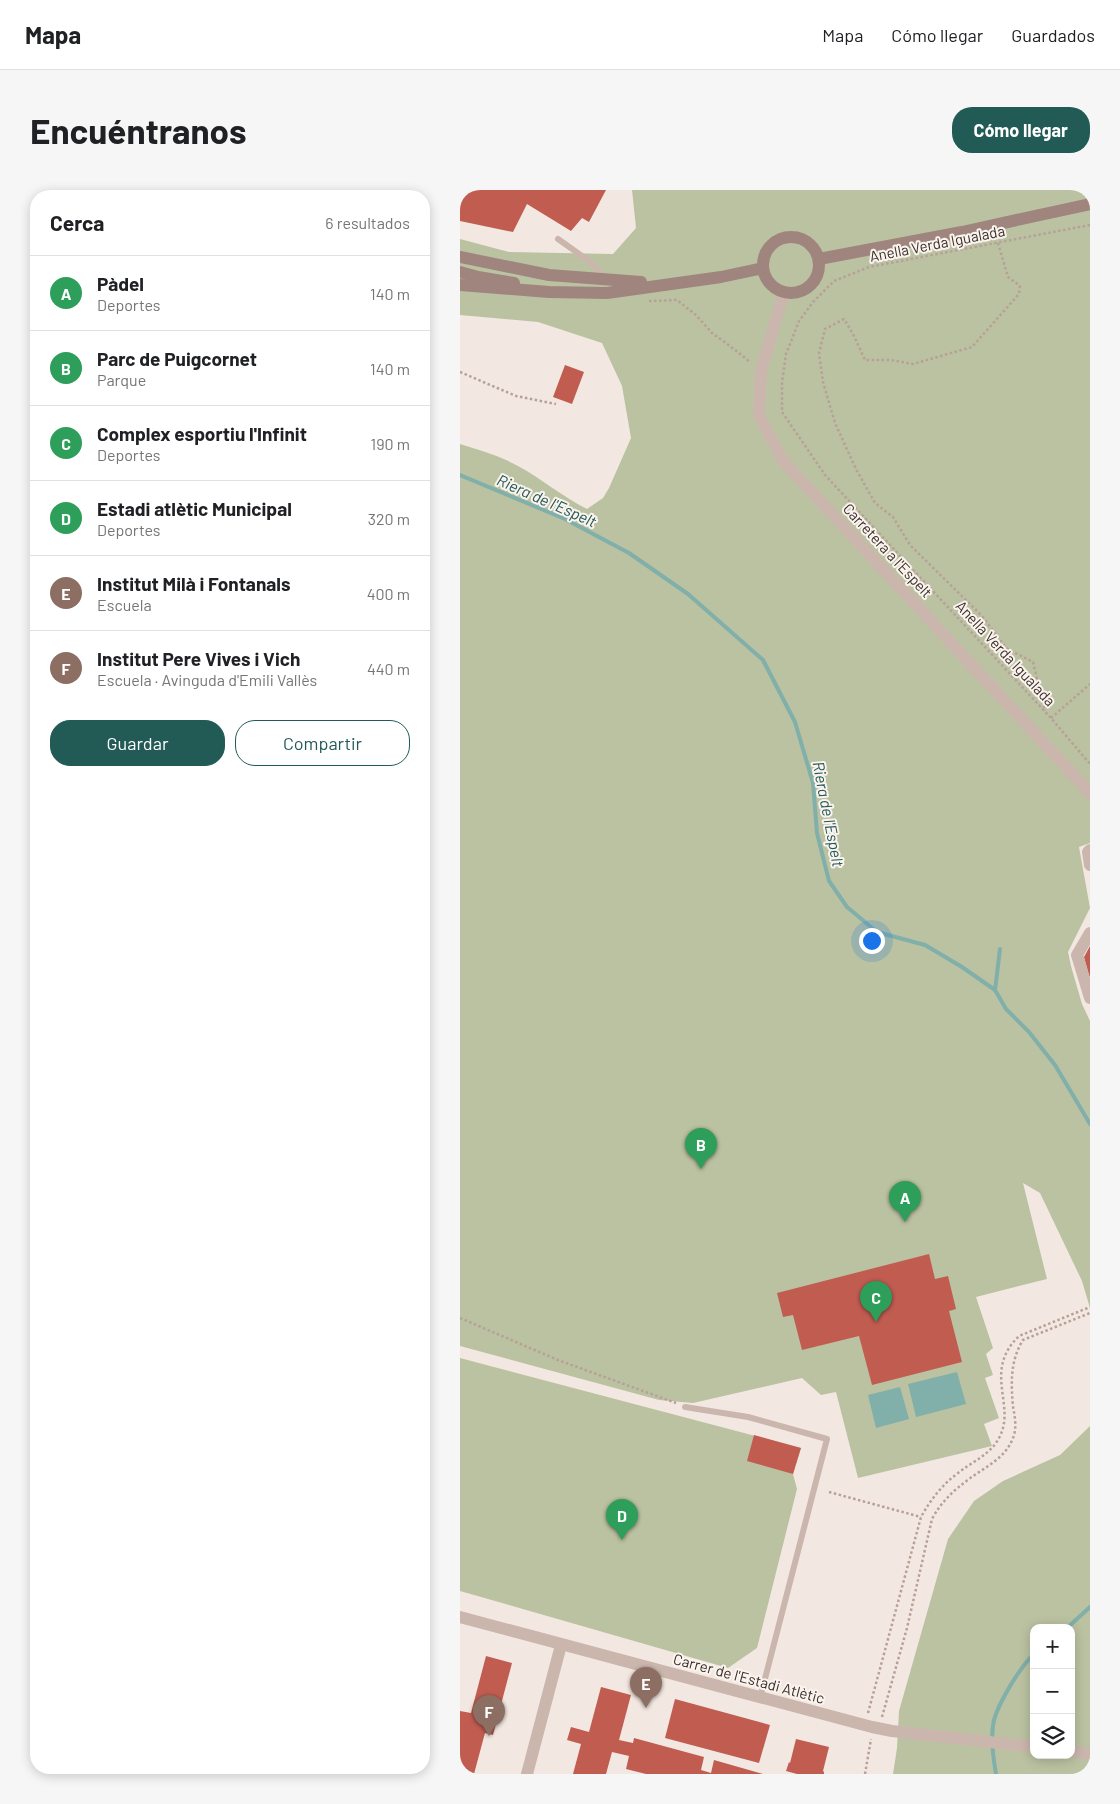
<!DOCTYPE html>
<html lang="es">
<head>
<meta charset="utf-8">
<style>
	body { margin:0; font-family:Barlow,sans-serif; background:#f6f6f6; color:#202124 }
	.controls { position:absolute; right:15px; bottom:15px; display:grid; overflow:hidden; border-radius:10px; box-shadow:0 2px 12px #0003 }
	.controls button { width:45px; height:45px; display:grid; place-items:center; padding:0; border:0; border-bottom:1px solid #e0e0e0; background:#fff; color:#202124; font:25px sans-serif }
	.you { position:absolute; left:411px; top:750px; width:18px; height:18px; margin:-12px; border:4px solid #fff; border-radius:50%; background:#1a73e8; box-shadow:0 0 0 8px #1a73e833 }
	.badge { display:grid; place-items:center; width:32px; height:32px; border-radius:50%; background:#225a56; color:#fff; font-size:16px; font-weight:700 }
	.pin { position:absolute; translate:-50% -41px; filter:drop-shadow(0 1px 2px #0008) }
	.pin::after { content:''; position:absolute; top:26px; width:18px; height:15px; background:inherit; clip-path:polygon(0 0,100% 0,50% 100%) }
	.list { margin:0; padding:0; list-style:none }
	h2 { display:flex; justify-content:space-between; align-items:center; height:65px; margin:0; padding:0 20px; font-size:21px }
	h2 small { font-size:16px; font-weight:400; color:#757577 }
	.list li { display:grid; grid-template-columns:32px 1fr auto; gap:15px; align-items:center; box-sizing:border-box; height:75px; padding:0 20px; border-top:1px solid #e0e0e0 }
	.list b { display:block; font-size:19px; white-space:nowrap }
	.list p { margin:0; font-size:16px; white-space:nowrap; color:#757577 }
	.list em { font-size:16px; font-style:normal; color:#757577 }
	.actions { display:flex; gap:10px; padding:15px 20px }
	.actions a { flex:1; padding:11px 0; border:1px solid #225a56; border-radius:20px; text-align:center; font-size:18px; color:#225a56 }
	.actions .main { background:#225a56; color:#fff }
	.icon { flex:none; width:28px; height:28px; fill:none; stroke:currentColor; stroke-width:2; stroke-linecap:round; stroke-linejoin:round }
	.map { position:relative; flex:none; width:630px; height:1584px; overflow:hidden; border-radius:20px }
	header { display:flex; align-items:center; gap:30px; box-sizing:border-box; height:70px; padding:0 25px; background:#fff; border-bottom:1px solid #e0e0e0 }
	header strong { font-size:24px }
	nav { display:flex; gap:28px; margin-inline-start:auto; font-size:18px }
	.intro { display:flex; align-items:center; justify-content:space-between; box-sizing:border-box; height:120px; padding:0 30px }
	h1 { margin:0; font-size:35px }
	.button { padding:12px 22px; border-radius:20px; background:#225a56; color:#fff; font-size:18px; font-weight:700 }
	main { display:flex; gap:30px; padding:0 30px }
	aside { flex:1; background:#fff; border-radius:20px; box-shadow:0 2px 12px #0003 }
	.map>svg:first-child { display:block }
</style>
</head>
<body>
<header>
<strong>Mapa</strong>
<nav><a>Mapa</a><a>Cómo llegar</a><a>Guardados</a></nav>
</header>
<div class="intro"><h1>Encuéntranos</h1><a class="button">Cómo llegar</a></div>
<main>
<aside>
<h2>Cerca<small>6 resultados</small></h2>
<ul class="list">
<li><span class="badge" style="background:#2e9e5b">A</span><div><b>Pàdel</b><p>Deportes</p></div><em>140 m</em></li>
<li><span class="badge" style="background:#2e9e5b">B</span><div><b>Parc de Puigcornet</b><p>Parque</p></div><em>140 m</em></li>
<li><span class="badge" style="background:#2e9e5b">C</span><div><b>Complex esportiu l'Infinit</b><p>Deportes</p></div><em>190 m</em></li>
<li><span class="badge" style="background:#2e9e5b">D</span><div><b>Estadi atlètic Municipal</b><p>Deportes</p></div><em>320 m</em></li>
<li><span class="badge" style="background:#8d6e63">E</span><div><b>Institut Milà i Fontanals</b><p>Escuela</p></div><em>400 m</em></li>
<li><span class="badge" style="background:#8d6e63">F</span><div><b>Institut Pere Vives i Vich</b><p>Escuela · Avinguda d'Emili Vallès</p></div><em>440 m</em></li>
</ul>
<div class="actions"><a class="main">Guardar</a><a>Compartir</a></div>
</aside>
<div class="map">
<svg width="630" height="1584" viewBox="0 0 630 1584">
	<rect width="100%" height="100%" fill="#f3e8e1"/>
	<g fill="#bbc2a1" fill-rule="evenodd">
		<path d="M 172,0 L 630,0 L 630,653 L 619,657 L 630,718 L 608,762 L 611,776 L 622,814 L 630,831 L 630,1118 L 622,1091 L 580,1003 L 563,993 L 587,1089 L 516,1107 L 533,1158 L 526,1164 L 533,1185 L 525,1188 L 539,1228 L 524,1234 L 532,1256 L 398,1288 L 376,1202 L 361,1205 L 342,1188 L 233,1213 L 199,1210 L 0,1156 L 0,254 C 20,260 40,266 58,276 C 82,289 103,307 127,319 L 143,308 L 149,298 L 171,248 L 162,196 L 142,153 L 78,132 L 0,125 L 0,49 L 49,62 L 153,64 L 176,38 Z"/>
		<path d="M 0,1168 L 341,1258 L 333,1284 L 337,1299 L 297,1458 L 268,1478 L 0,1401 Z"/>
		<path d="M 630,1236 L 630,1584 L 433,1584 L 437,1558 L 439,1521 L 488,1349 L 514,1311 L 543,1291 L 600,1265 ZM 574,1438 L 611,1438 L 611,1565 L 574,1565 Z"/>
	</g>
	<g fill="#81afaa">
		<path d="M 497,1182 L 506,1214 L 456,1227 L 448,1194 Z"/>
		<path d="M 440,1197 L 449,1229 L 416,1238 L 408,1205 Z"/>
	</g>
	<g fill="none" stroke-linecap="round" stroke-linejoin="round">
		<g stroke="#81afaa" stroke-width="4">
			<path d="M 0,285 L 105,329 L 169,363 L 228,404 L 303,470 L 335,532 L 353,593 L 357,643 L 369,691 L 387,717 L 417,742 L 465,755 L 502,777 L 535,800 L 546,819 L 569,842 L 595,875 L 630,934"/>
			<path d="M 535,800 L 540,759"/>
			<path d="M 607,1438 L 630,1417"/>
			<path d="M 536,1584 C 533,1567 530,1547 534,1530 C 539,1512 560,1477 574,1464"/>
		</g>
	</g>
	<g fill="#c15c51">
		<path d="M 0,0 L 146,0 L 129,32 L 122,28 L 111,41 L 67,14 L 53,42 L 0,31 Z"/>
		<path d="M 105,175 L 124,182 L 112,214 L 93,207 Z"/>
		<path d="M 630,756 L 630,786 L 629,786 L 624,767 Z"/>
		<path d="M 469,1064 L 475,1089 L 488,1086 L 496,1119 L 489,1121 L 502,1172 L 412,1195 L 399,1146 L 342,1160 L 333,1125 L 323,1127 L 317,1103 Z"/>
		<path d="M 294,1245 L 341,1258 L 333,1284 L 287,1271 Z"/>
		<path d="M 26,1466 L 52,1473 L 33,1545 L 25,1543 L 14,1584 L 0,1584 L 0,1521 L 11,1523 Z"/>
		<path d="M 141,1497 L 171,1505 L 159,1550 L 173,1553 L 174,1548 L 244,1567 L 241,1580 L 251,1583 L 254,1570 L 303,1584 L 186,1584 L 166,1579 L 169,1566 L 152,1562 L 146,1584 L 113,1584 L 121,1554 L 107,1550 L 111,1537 L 129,1542 Z"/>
		<path d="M 215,1509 L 310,1535 L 299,1573 L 205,1548 Z"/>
		<path d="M 336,1549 L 369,1557 L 363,1581 L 364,1582 L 364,1584 L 337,1584 L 326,1581 L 329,1572 L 330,1573 Z"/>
	</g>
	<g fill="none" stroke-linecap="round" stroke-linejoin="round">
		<g stroke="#b7a097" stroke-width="2.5" stroke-dasharray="2.5 2.5" stroke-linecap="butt">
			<path d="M 630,35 L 409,77 L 374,91 L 353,112 L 339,131 L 326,164 L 322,193 L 322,222 L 365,285 L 591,528 L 630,574"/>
			<path d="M 538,53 L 548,87 L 560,96 L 559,104 L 512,157 L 453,174 L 431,170 L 405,170 L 393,144 L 384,129 L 365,139 L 359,163 L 363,192 L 375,233 L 396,279 L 415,313 L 433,327 L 450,355 L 522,426 L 546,458 L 573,472 L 585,521"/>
			<path d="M 189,111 L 217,110 L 236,125 L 252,143 L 274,159 L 290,172"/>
			<path d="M 0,182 L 56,206 L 96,214"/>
			<path d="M 591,528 L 630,494"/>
			<path d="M 0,1128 L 98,1170 L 216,1213"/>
			<path d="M 369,1302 L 461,1327"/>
			<path d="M 408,1523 L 461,1327 C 471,1309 482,1295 498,1283 C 513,1271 530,1265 539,1248 C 557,1215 522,1182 559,1146 L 630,1117"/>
			<path d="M 422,1527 L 447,1438 L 472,1329 C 481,1312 493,1301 509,1289 C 525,1277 545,1269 553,1248 C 557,1238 555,1227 553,1217 C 551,1193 550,1171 563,1150 L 630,1123"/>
			<path d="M 405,1584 L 411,1549"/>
		</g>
		<g stroke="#cbb6ad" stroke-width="6">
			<path d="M 98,49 L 129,71 L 146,88"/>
			<path d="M 225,1217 L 288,1227 L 367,1249 L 300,1508"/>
		</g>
		<g stroke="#cbb6ad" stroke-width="12">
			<path d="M 324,102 L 301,181 L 299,226 L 324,272 L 630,603"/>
			<path d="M 630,660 L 628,662 L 630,675"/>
			<path d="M 630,743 L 617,765 L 630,808"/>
			<path d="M 0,1427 L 412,1537 L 432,1541 L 574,1557"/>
			<path d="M 611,1561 L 630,1564"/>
			<path d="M 67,1584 L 101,1455"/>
		</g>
		<g stroke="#9f857e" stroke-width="12">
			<circle cx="331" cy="75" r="28"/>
			<path d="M 0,67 L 89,85 L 181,92"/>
			<path d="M 359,69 L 502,42 L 630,14"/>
			<path d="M 0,82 L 18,87 L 54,93"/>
			<path d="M 0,95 L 89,102 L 147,103 L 261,87 L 303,78"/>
		</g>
	</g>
	<g text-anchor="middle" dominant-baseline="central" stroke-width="4" stroke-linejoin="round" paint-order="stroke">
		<g font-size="15" fill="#3a2e2b" stroke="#faf3ee">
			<text transform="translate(477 53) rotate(-11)">Anella Verda Igualada</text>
			<text transform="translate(428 360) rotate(47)">Carretera a l'Espelt</text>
			<text transform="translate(546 463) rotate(47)">Anella Verda Igualada</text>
			<text transform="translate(289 1488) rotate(15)">Carrer de l'Estadi Atlètic</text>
		</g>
		<g font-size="16" font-style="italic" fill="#225a56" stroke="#faf3ee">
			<text transform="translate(87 310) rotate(24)">Riera de l'Espelt</text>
			<text transform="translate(369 624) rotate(79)">Riera de l'Espelt</text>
		</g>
	</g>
</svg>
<div class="controls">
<button>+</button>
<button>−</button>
<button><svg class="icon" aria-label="layers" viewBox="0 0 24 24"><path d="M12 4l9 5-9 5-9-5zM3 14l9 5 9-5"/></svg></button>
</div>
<div class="you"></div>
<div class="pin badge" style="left:445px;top:1032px;background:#2e9e5b">A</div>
<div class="pin badge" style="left:241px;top:979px;background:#2e9e5b">B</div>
<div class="pin badge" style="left:416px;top:1132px;background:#2e9e5b">C</div>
<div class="pin badge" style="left:162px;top:1350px;background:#2e9e5b">D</div>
<div class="pin badge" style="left:186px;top:1518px;background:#8d6e63">E</div>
<div class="pin badge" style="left:29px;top:1546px;background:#8d6e63">F</div>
</div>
</main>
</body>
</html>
